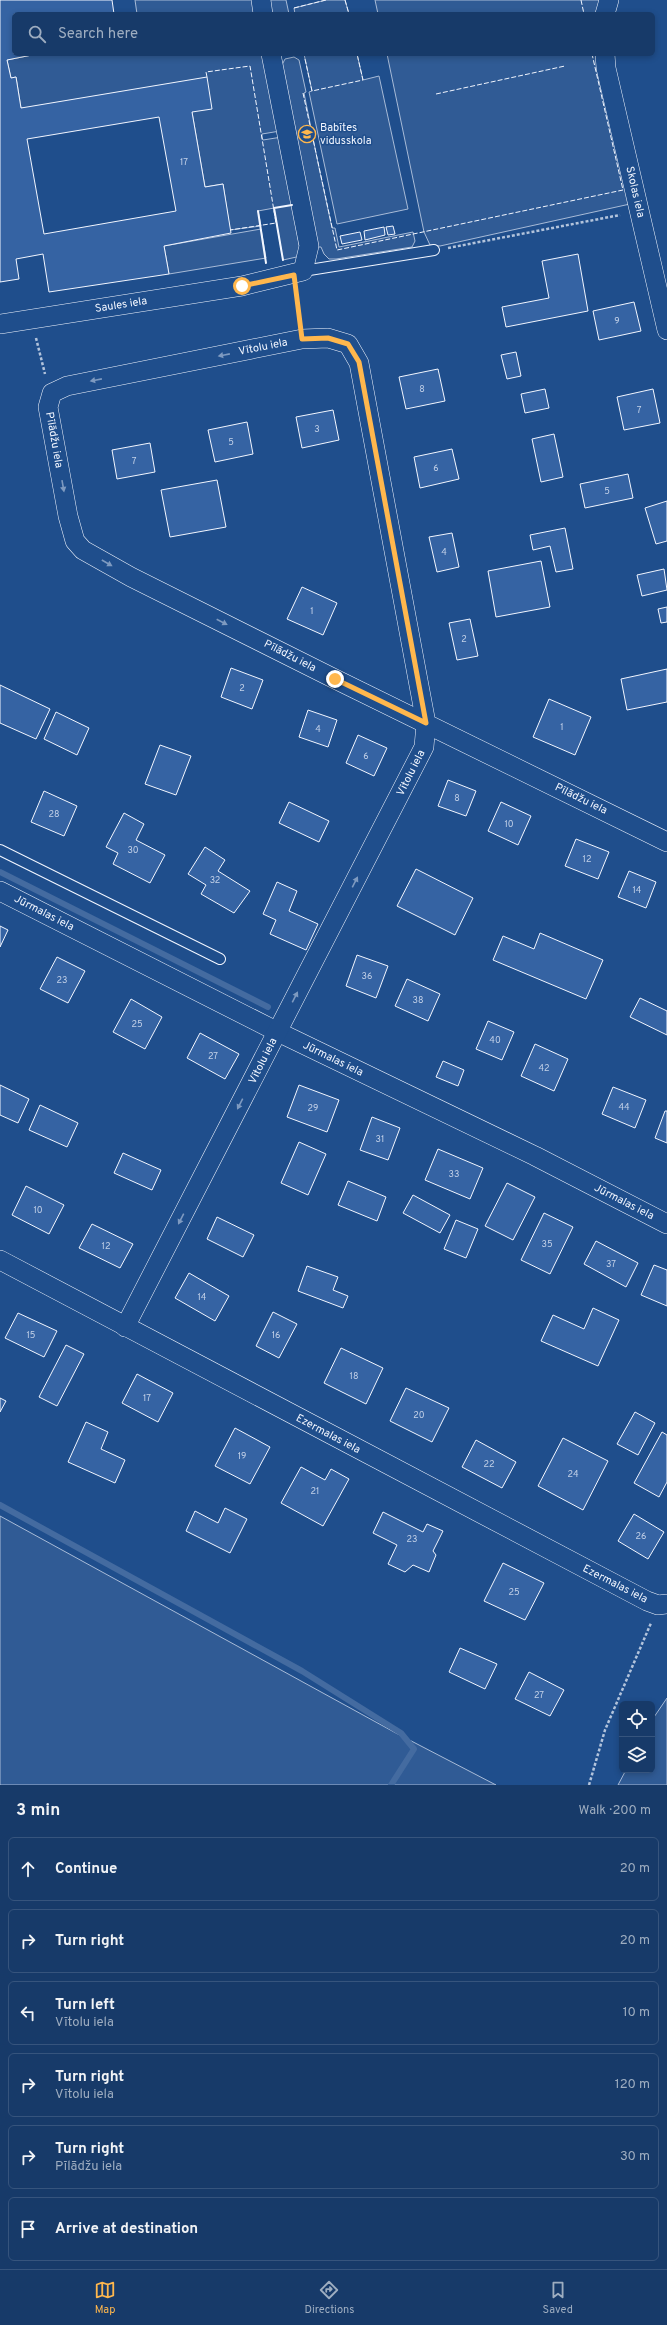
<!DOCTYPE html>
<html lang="en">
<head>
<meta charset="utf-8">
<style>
	body { margin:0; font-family:Overpass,sans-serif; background:#244571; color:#f1f3f6 }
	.controls { position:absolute; right:12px; bottom:12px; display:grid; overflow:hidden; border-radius:6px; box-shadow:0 2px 6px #0003 }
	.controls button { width:36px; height:36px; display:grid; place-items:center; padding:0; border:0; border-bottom:1px solid #36547d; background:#173a69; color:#f1f3f6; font:20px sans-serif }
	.stop { position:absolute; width:12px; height:12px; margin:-9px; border:3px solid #ffb74d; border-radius:50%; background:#fff }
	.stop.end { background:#ffb74d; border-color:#fff; box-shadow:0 1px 4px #0008 }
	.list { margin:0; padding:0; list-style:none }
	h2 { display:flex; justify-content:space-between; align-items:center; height:52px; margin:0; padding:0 16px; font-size:17px }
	h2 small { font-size:13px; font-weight:400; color:#9eadc0 }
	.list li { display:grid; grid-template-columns:26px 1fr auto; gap:12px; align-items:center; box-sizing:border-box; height:64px; margin:0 8px 8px; padding:0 8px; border:1px solid #36547d; border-radius:6px }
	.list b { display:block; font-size:15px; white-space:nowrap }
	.list p { margin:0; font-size:13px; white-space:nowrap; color:#9eadc0 }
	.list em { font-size:13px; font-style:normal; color:#9eadc0 }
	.icon { flex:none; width:22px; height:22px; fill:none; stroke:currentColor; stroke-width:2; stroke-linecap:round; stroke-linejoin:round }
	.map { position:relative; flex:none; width:667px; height:1785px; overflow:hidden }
	.search { position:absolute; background:#173a69; box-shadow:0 2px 6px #0003; left:12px; right:12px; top:12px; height:44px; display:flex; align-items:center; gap:10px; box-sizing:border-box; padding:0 14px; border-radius:6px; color:#9eadc0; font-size:15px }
	.sheet { height:484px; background:#173a69 }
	nav { display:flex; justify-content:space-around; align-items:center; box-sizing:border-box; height:56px; border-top:1px solid #36547d; background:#173a69; font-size:11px; color:#9eadc0 }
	nav a { display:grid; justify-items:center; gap:2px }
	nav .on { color:#ffb74d }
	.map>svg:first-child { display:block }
</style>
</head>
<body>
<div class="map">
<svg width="667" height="1785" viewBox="0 0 667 1785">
	<rect width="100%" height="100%" fill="#1f4e8c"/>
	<g fill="#305b95" stroke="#a8bbd7">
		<path d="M 135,0 L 254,0 L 257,14 L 137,14 Z"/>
		<path d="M 269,0 L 286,0 L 289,14 L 272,14 Z"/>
		<path d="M 326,0 L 345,0 L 349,14 L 295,14 L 294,8 Z"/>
		<path d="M 375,0 L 603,0 L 599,14 L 378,14 Z"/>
		<path d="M 37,54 L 265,54 L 280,131 L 262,134 L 262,137 L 263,140 L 282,137 L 301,256 L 283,260 L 274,208 L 258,211 L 261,226 L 230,230 L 223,184 L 205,187 L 192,112 L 21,108 L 16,77 L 11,78 L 7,60 Z"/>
		<path d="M 304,54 L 357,54 L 363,80 L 379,76 L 408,209 L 337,224 L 309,92 L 312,91 Z"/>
		<path d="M 387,54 L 597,54 L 630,204 L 440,246 L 430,245 L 424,232 Z"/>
		<path d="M 294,57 L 299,60 L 306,92 L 304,93 L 318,163 L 332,228 L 335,228 L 339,247 L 413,232 L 415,241 L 412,247 L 336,259 L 329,259 L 324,254 L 321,247 L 317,247 L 282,65 L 285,59 Z"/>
		<path d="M 261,229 L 266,258 L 169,274 L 164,246 Z"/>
		<path d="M 0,1516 L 394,1732 L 496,1785 L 0,1785 Z"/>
		<path d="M 667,1698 L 667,1785 L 618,1785 L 626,1770 L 652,1770 L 652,1720 Z"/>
	</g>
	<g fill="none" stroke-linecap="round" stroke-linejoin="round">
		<g stroke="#446ba0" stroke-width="6">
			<path d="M 0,872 L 268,1007"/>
			<path d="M 0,1505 L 302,1671 L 401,1733 L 414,1749 L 391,1785"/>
		</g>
	</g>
	<g fill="#3563a3" stroke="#f2f6ff" fill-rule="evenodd">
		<path d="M 0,0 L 112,0 L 114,14 L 14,14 L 14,54 L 37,54 L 7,60 L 11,78 L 16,77 L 21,108 L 207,77 L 212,109 L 192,112 L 205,187 L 223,184 L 231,233 L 164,246 L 169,274 L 49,292 L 43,254 L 16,259 L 19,279 L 0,282 ZM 159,117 L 176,211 L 44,234 L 27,139 Z"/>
		<path d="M 393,226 L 395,234 L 388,235 L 386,227 Z"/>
		<path d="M 384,227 L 385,235 L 365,240 L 364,231 Z"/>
		<path d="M 360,232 L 362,240 L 342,244 L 340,236 Z"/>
		<path d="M 578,254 L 588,311 L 506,327 L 502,307 L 549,298 L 542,261 Z"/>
		<path d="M 634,302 L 641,331 L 599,340 L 593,311 Z"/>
		<path d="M 516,352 L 521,376 L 507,379 L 501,355 Z"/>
		<path d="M 438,369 L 445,401 L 406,409 L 399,377 Z"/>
		<path d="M 545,389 L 549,408 L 525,413 L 521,394 Z"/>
		<path d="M 653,389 L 660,423 L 624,430 L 617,397 Z"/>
		<path d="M 333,410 L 339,440 L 302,448 L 296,417 Z"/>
		<path d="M 247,422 L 253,454 L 215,462 L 208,430 Z"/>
		<path d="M 554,434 L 563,477 L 541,482 L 532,439 Z"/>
		<path d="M 150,443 L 155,472 L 117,479 L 112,450 Z"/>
		<path d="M 452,449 L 459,479 L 420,488 L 414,457 Z"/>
		<path d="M 628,474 L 633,498 L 585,508 L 580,484 Z"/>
		<path d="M 217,480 L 226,527 L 170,537 L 161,490 Z"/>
		<path d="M 667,501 L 667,541 L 656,544 L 645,508 Z"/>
		<path d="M 565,528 L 573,569 L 556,572 L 550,546 L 533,550 L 530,535 Z"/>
		<path d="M 452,533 L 459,567 L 437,572 L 429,537 Z"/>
		<path d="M 541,561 L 550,607 L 496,617 L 488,571 Z"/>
		<path d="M 664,569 L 667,590 L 642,596 L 637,575 Z"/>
		<path d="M 302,587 L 337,603 L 323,635 L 287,619 Z"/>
		<path d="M 667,607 L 667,622 L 661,623 L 658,609 Z"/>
		<path d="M 470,619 L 478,656 L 457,660 L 449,623 Z"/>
		<path d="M 231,668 L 263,680 L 252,709 L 221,697 Z"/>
		<path d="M 667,669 L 667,702 L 627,710 L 621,679 Z"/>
		<path d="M 0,685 L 50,709 L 36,739 L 0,723 Z"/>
		<path d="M 549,699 L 591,717 L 575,755 L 533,737 Z"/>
		<path d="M 308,710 L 337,720 L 328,747 L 299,737 Z"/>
		<path d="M 56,712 L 89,728 L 77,755 L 44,739 Z"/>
		<path d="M 358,735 L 387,748 L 374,776 L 346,763 Z"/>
		<path d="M 160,745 L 191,756 L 176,795 L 145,784 Z"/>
		<path d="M 448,780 L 476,791 L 466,816 L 438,806 Z"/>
		<path d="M 44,791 L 77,806 L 64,836 L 31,822 Z"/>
		<path d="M 289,802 L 329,821 L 319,842 L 279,823 Z"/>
		<path d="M 501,802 L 531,816 L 518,845 L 488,831 Z"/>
		<path d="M 124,813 L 144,824 L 136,840 L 165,855 L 150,883 L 113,864 L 118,853 L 106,847 Z"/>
		<path d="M 576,839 L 609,852 L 598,879 L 565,866 Z"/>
		<path d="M 205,847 L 225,860 L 218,871 L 250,891 L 234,913 L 201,894 L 206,885 L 188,874 Z"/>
		<path d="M 416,869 L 473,898 L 455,935 L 397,906 Z"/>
		<path d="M 629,871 L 656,882 L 646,908 L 618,897 Z"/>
		<path d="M 277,882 L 297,891 L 289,911 L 318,924 L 306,950 L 270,934 L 276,920 L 263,914 Z"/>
		<path d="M 0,926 L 8,930 L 0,947 Z"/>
		<path d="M 540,933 L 603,960 L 586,999 L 493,960 L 503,936 L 534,949 Z"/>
		<path d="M 357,955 L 388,966 L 376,998 L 346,986 Z"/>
		<path d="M 57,957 L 85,971 L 68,1003 L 40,989 Z"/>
		<path d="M 407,979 L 440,994 L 428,1021 L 395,1006 Z"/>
		<path d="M 640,998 L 667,1011 L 667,1035 L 630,1017 Z"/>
		<path d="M 131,999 L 162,1017 L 145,1049 L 113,1032 Z"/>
		<path d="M 488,1021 L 514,1032 L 502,1060 L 476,1049 Z"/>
		<path d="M 200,1033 L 239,1054 L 225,1079 L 187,1058 Z"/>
		<path d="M 535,1044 L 568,1059 L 554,1091 L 521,1076 Z"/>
		<path d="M 443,1061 L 464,1070 L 458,1086 L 436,1077 Z"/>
		<path d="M 0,1085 L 29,1099 L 18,1123 L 0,1115 Z"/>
		<path d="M 299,1085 L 339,1100 L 327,1132 L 287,1117 Z"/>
		<path d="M 613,1087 L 646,1100 L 635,1128 L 602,1114 Z"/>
		<path d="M 40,1105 L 78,1123 L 67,1147 L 29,1130 Z"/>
		<path d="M 665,1111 L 667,1111 L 667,1143 L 655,1138 Z"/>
		<path d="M 372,1117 L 400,1128 L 388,1160 L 360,1150 Z"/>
		<path d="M 299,1142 L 326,1154 L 308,1195 L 281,1183 Z"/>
		<path d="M 438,1149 L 483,1168 L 470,1199 L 425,1180 Z"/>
		<path d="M 123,1153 L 161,1170 L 152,1190 L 114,1173 Z"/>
		<path d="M 348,1181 L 386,1197 L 377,1221 L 338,1205 Z"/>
		<path d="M 507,1183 L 535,1197 L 513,1240 L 485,1226 Z"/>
		<path d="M 26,1186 L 64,1205 L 49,1234 L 12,1215 Z"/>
		<path d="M 413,1195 L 450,1215 L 440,1233 L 403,1213 Z"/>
		<path d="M 544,1213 L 573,1227 L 550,1274 L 521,1260 Z"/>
		<path d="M 217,1217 L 254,1235 L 243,1257 L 207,1239 Z"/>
		<path d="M 456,1220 L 478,1229 L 466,1258 L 444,1249 Z"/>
		<path d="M 92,1224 L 133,1244 L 120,1268 L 79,1248 Z"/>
		<path d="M 596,1241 L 638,1263 L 626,1287 L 584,1264 Z"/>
		<path d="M 654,1265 L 667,1270 L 667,1306 L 641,1295 Z"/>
		<path d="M 307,1266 L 338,1277 L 333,1290 L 348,1296 L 343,1308 L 298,1291 Z"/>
		<path d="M 189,1273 L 229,1296 L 215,1321 L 175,1298 Z"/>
		<path d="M 593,1308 L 619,1320 L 598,1366 L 541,1341 L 553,1315 L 584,1329 Z"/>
		<path d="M 273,1312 L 297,1324 L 279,1358 L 256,1346 Z"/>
		<path d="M 18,1313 L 57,1331 L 44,1357 L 5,1338 Z"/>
		<path d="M 66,1345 L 84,1354 L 57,1406 L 39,1397 Z"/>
		<path d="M 341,1348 L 383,1368 L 366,1404 L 324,1383 Z"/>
		<path d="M 137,1374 L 173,1393 L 158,1422 L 122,1403 Z"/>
		<path d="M 406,1388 L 449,1408 L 432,1442 L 390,1421 Z"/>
		<path d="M 0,1398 L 6,1401 L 0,1412 Z"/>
		<path d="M 635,1412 L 655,1423 L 638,1455 L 617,1444 Z"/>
		<path d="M 86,1422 L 108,1432 L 101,1449 L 125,1460 L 115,1483 L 68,1462 Z"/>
		<path d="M 235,1428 L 270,1447 L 250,1484 L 215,1466 Z"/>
		<path d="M 662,1432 L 667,1435 L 667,1482 L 659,1497 L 634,1483 Z"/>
		<path d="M 563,1438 L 608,1461 L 583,1510 L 538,1486 Z"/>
		<path d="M 476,1440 L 516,1462 L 502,1488 L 462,1467 Z"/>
		<path d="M 301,1467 L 325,1480 L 331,1469 L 349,1479 L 323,1526 L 281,1503 Z"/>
		<path d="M 225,1508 L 247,1519 L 230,1553 L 186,1531 L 195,1511 L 218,1523 Z"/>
		<path d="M 383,1512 L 423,1532 L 427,1524 L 443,1531 L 433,1551 L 436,1555 L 429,1572 L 413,1565 L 405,1572 L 388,1564 L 397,1545 L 373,1533 Z"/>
		<path d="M 634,1514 L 664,1532 L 648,1559 L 618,1541 Z"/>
		<path d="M 503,1563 L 544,1583 L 525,1620 L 484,1601 Z"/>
		<path d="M 460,1648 L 497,1664 L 485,1689 L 449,1672 Z"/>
		<path d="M 529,1672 L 564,1690 L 550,1716 L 515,1699 Z"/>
	</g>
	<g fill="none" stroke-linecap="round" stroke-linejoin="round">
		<defs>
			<g id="service">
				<path d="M 303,271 L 434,250"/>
				<path d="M 0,850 L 220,959"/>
			</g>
			<g id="minor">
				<path d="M 261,0 L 263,14"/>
				<path d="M 605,14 L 609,0"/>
				<path d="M 605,54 L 606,68 L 667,330"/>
				<path d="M 0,324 L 242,286 L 303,271 L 309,246 L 271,54"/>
				<path d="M 0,891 L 278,1032 L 535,1156 L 667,1224"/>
				<path d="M 0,1260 L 647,1601 L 658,1605 L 667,1604"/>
				<path d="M 125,1327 L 424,747 L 426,723 L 359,363 L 348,344 L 328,338 L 302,339 L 67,386 L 52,393 L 48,407 L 68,516 L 75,541 L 83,550 L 131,577 L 335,679 L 667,842"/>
			</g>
		</defs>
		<use href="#service" stroke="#f2f6ff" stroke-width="12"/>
		<use href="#minor" stroke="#f2f6ff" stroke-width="20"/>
		<g stroke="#b3c4dc" stroke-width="2.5" stroke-dasharray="3 2" stroke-linecap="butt">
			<path d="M 448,248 L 620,215"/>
			<path d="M 296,294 L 300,319"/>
			<path d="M 36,338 L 45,374"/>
			<path d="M 589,1785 L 605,1730 L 651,1623"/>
		</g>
		<use href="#service" stroke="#1f4e8c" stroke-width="10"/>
		<use href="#minor" stroke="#1f4e8c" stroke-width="19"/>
		<g stroke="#f2f6ff" stroke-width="1" stroke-dasharray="5 2" stroke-linecap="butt">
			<path d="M 345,0 L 349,14"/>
			<path d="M 581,0 L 584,14"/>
			<path d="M 294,8 L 326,0"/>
			<path d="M 305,59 L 312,91 L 363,80 L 357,54"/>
			<path d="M 207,77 L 206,72 L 250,66 L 276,223 L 230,230"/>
			<path d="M 303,93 L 337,250 L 623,190 L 592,54"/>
			<path d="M 436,94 L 565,66"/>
		</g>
		<g stroke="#f2f6ff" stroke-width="2">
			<path d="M 258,211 L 266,263"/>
			<path d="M 283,260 L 274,208 L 292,205"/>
		</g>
	</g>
	<defs><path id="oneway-solid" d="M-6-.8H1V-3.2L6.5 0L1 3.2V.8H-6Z"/></defs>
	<g fill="#7e9ac0">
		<use href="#oneway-solid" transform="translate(224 355) rotate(169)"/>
		<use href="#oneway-solid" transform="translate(96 380) rotate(169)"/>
		<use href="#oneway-solid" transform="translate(63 486) rotate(80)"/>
		<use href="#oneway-solid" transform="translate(107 563) rotate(30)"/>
		<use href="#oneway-solid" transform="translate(222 622) rotate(27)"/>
		<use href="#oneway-solid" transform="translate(355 882) rotate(-63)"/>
		<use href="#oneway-solid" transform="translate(295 997) rotate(-63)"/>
		<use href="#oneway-solid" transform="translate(240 1104) rotate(117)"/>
		<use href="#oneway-solid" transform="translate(181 1219) rotate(117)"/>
	</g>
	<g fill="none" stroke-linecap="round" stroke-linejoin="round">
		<path stroke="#ffb74d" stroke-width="5" d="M 242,286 L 294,275 L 302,339 L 328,338 L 348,344 L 359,362 L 426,723 L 335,679"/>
	</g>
	<defs>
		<symbol id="school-ring" viewBox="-11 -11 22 22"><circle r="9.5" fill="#1f4e8c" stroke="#ffb74d" stroke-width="1.5"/><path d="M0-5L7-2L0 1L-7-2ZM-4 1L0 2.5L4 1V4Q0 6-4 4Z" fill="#ffb74d"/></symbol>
	</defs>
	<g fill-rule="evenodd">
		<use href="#school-ring" x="297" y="124" width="20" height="20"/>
	</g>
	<g text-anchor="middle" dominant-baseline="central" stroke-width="3" stroke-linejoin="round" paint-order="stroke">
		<g font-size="9" fill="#c3d1e8">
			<text x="184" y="162">17</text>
			<text x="617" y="321">9</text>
			<text x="422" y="389">8</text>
			<text x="639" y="410">7</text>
			<text x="317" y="429">3</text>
			<text x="231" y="442">5</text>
			<text x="134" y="461">7</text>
			<text x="436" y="468">6</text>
			<text x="607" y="491">5</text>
			<text x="444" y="552">4</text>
			<text x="312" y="611">1</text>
			<text x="464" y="639">2</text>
			<text x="242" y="688">2</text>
			<text x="562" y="727">1</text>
			<text x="318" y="729">4</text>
			<text x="366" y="756">6</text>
			<text x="457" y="798">8</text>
			<text x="54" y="814">28</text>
			<text x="509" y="824">10</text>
			<text x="133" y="850">30</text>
			<text x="587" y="859">12</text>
			<text x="215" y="880">32</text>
			<text x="637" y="890">14</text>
			<text x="367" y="976">36</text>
			<text x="62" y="980">23</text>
			<text x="418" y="1000">38</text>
			<text x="137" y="1024">25</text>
			<text x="495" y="1040">40</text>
			<text x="213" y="1056">27</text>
			<text x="544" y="1068">42</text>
			<text x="624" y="1107">44</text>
			<text x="313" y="1108">29</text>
			<text x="380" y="1139">31</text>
			<text x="454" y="1174">33</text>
			<text x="38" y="1210">10</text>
			<text x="547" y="1244">35</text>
			<text x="106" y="1246">12</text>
			<text x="611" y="1264">37</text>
			<text x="202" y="1297">14</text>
			<text x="31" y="1335">15</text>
			<text x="276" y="1335">16</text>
			<text x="354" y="1376">18</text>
			<text x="147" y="1398">17</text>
			<text x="419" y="1415">20</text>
			<text x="242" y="1456">19</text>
			<text x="489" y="1464">22</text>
			<text x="573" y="1474">24</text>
			<text x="315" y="1491">21</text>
			<text x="641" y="1536">26</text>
			<text x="412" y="1539">23</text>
			<text x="514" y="1592">25</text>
			<text x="539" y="1695">27</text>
		</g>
		<g font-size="11" fill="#f2f6ff" stroke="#1f4e8c" text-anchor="start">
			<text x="320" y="128">Babītes<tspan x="320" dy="13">vidusskola</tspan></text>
		</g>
		<g font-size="11" fill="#f2f6ff" stroke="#1f4e8c">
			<text transform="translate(635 192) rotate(77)">Skolas iela</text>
			<text transform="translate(121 305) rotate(-9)">Saules iela</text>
			<text transform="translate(263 347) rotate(-11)">Vītolu iela</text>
			<text transform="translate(54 440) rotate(80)">Pīlādžu iela</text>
			<text transform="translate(290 656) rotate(27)">Pīlādžu iela</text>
			<text transform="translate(411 773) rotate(-63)">Vītolu iela</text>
			<text transform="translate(581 799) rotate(26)">Pīlādžu iela</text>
			<text transform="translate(44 913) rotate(27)">Jūrmalas iela</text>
			<text transform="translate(333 1059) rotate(26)">Jūrmalas iela</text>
			<text transform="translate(263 1061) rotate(-63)">Vītolu iela</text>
			<text transform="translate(624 1202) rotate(27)">Jūrmalas iela</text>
			<text transform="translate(328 1434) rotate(28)">Ezermalas iela</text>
			<text transform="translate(615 1584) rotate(27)">Ezermalas iela</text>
		</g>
	</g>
</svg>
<div class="controls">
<button><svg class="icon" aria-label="locate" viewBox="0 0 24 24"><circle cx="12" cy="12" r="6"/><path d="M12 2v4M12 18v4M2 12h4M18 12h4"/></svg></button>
<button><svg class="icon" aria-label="layers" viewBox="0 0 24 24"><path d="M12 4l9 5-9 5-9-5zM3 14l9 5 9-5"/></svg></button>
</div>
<div class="stop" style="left:242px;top:286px"></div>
<div class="stop end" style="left:335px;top:679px"></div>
<div class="search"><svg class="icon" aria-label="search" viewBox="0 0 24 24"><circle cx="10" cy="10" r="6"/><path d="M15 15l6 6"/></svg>Search here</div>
</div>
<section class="sheet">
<h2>3 min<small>Walk · 200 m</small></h2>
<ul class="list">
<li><svg class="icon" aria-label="ahead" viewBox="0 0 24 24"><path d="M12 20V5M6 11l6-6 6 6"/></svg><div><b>Continue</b></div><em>20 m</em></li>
<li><svg class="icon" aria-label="right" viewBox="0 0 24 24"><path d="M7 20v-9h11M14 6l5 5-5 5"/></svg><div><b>Turn right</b></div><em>20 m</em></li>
<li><svg class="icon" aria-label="left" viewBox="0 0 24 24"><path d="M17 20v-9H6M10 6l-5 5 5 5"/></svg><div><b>Turn left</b><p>Vītolu iela</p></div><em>10 m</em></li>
<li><svg class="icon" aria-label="right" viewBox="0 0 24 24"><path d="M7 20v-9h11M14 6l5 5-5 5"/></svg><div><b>Turn right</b><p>Vītolu iela</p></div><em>120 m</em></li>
<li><svg class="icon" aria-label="right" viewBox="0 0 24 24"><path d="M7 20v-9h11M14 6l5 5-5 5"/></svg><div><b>Turn right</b><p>Pīlādžu iela</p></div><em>30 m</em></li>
<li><svg class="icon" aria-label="arrive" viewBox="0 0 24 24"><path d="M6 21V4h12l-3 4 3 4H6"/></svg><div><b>Arrive at destination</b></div></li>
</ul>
</section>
<nav>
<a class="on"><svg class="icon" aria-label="map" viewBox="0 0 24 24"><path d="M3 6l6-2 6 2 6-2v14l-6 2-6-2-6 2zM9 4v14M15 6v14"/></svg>Map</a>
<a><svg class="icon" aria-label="directions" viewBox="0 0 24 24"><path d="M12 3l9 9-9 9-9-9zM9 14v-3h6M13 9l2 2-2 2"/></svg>Directions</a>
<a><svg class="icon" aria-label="saved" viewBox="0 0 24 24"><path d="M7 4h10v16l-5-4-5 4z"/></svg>Saved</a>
</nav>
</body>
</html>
